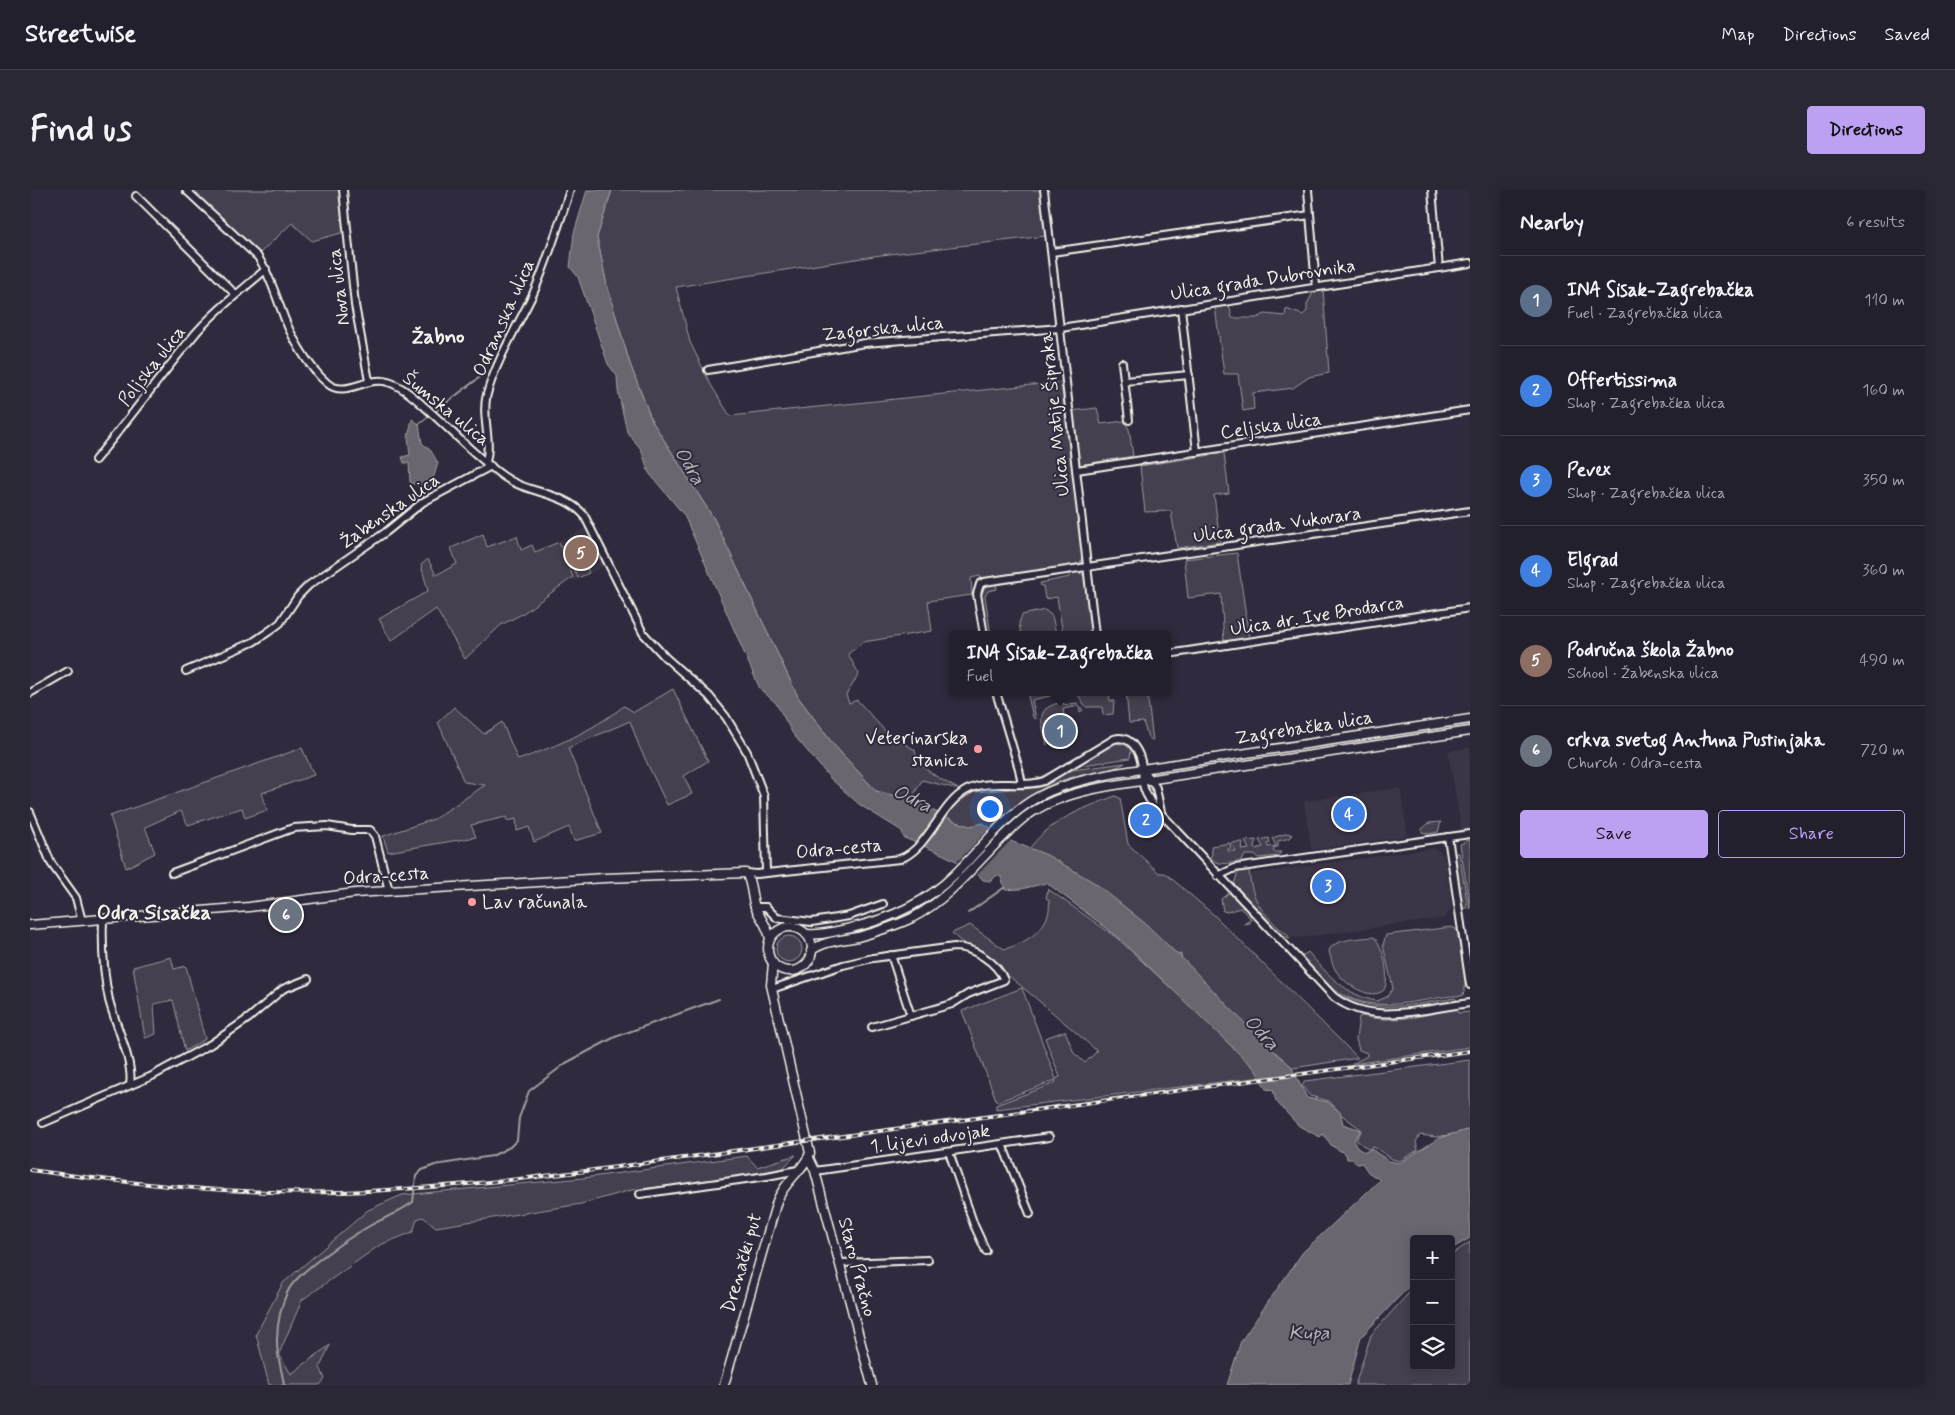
<!DOCTYPE html>
<html lang="en">
<head>
<meta charset="utf-8">
<style>
	body { margin:0; font-family:Mynerve,sans-serif; background:#2b2836; color:#f1f3f6 }
	.controls { position:absolute; right:15px; bottom:15px; display:grid; overflow:hidden; border-radius:5px; box-shadow:0 2px 12px #0003 }
	.controls button { width:45px; height:45px; display:grid; place-items:center; padding:0; border:0; border-bottom:1px solid #403e4a; background:#23202e; color:#f1f3f6; font:25px sans-serif }
	.you { position:absolute; left:959px; top:618px; width:18px; height:18px; margin:-12px; border:4px solid #fff; border-radius:50%; background:#1a73e8; box-shadow:0 0 0 8px #1a73e833 }
	.badge { display:grid; place-items:center; width:32px; height:32px; border-radius:50%; background:#bca0f2; color:#fff; font-size:16px; font-weight:700 }
	.pin { position:absolute; translate:-50% -50%; border:2px solid #fff; box-shadow:0 1px 5px #0006 }
	.popup { position:absolute; left:919px; top:441px; width:222px; height:65px; box-sizing:border-box; display:grid; place-content:center; border-radius:5px; background:#23202e; filter:drop-shadow(0 1px 4px #0005); font-size:16px; white-space:nowrap; color:#a3a3aa }
	.popup b { font-size:19px; color:#f1f3f6 }
	.popup::after { content:''; position:absolute; left:50%; top:100%; margin-left:-10px; border:10px solid transparent; border-top-color:#23202e }
	.list { margin:0; padding:0; list-style:none }
	h2 { display:flex; justify-content:space-between; align-items:center; height:65px; margin:0; padding:0 20px; font-size:21px }
	h2 small { font-size:16px; font-weight:400; color:#a3a3aa }
	.list li { display:grid; grid-template-columns:32px 1fr auto; gap:15px; align-items:center; box-sizing:border-box; height:90px; padding:0 20px; border-top:1px solid #403e4a }
	.list b { display:block; font-size:19px; white-space:nowrap }
	.list p { margin:0; font-size:16px; white-space:nowrap; color:#a3a3aa }
	.list em { font-size:16px; font-style:normal; color:#a3a3aa }
	.actions { display:flex; gap:10px; padding:15px 20px }
	.actions a { flex:1; padding:11px 0; border:1px solid #bca0f2; border-radius:5px; text-align:center; font-size:18px; color:#bca0f2 }
	.actions .main { background:#bca0f2; color:#111 }
	.icon { flex:none; width:28px; height:28px; fill:none; stroke:currentColor; stroke-width:2; stroke-linecap:round; stroke-linejoin:round }
	.map { position:relative; flex:none; width:1440px; height:1195px; overflow:hidden; border-radius:5px }
	header { display:flex; align-items:center; gap:30px; box-sizing:border-box; height:70px; padding:0 25px; background:#23202e; border-bottom:1px solid #403e4a }
	header strong { font-size:24px }
	nav { display:flex; gap:28px; margin-inline-start:auto; font-size:18px }
	.intro { display:flex; align-items:center; justify-content:space-between; box-sizing:border-box; height:120px; padding:0 30px }
	h1 { margin:0; font-size:35px }
	.button { padding:12px 22px; border-radius:5px; background:#bca0f2; color:#111; font-size:18px; font-weight:700 }
	main { display:flex; gap:30px; padding:0 30px }
	aside { flex:1; background:#23202e; border-radius:5px; box-shadow:0 2px 12px #0003 }
	.map>svg:first-child { display:block }
</style>
</head>
<body>
<header>
<strong>Streetwise</strong>
<nav><a>Map</a><a>Directions</a><a>Saved</a></nav>
</header>
<div class="intro"><h1>Find us</h1><a class="button">Directions</a></div>
<main>
<div class="map">
<svg width="1440" height="1195" viewBox="0 0 1440 1195">
	<rect width="100%" height="100%" fill="#2f2a3d"/>
	<filter id="ink" filterUnits="userSpaceOnUse"><feTurbulence type="fractalNoise" baseFrequency=".02" numOctaves="2"/><feDisplacementMap in="SourceGraphic" scale="10" xChannelSelector="R" yChannelSelector="G"/><feConvolveMatrix kernelMatrix="1 2 1 2 8 2 1 2 1" color-interpolation-filters="sRGB"/></filter>
	<g filter="url(#ink)">
		<g fill="#3b3647">
			<path d="M 556,338 L 575,376 L 544,391 L 529,351 Z"/>
			<path d="M 1440,558 L 1440,692 L 1418,561 Z"/>
			<path d="M 1370,598 L 1378,646 L 1281,660 L 1274,611 Z"/>
			<path d="M 1404,658 L 1414,665 L 1422,717 L 1415,728 L 1267,748 L 1254,745 L 1206,697 L 1210,685 Z"/>
		</g>
		<g fill="#454050" stroke="#9c989c">
			<path d="M 161,0 L 310,0 L 315,42 L 282,51 L 262,33 L 230,63 Z"/>
			<path d="M 582,0 L 1013,0 L 1016,46 L 851,65 L 646,97 L 660,152 L 681,195 L 700,226 L 1031,192 L 1053,366 L 1050,373 L 1040,376 L 952,389 L 950,386 L 941,388 L 942,405 L 898,411 L 902,441 L 833,452 L 818,464 L 829,484 L 816,505 L 819,513 L 827,510 L 857,543 L 885,560 C 888,580 912,589 928,599 L 892,590 L 881,610 L 846,601 L 803,554 L 768,507 L 684,329 L 622,231 L 600,174 L 577,96 L 567,47 Z"/>
			<path d="M 1293,99 L 1299,183 L 1279,187 L 1263,198 L 1223,203 L 1224,219 L 1213,221 L 1208,184 L 1194,184 L 1185,117 L 1199,114 L 1202,128 L 1227,128 L 1235,124 L 1255,126 L 1256,119 L 1273,125 L 1277,121 L 1277,114 L 1284,101 Z"/>
			<path d="M 1067,218 L 1071,234 L 1094,231 L 1099,239 L 1103,266 L 1050,275 L 1047,272 L 1041,221 Z"/>
			<path d="M 1194,263 L 1199,303 L 1184,305 L 1190,352 L 1147,358 L 1141,321 L 1115,322 L 1110,276 Z"/>
			<path d="M 453,344 L 457,357 L 487,346 L 491,360 L 502,355 L 505,362 L 529,352 L 543,387 L 492,424 L 471,435 L 435,469 L 406,419 L 361,451 L 349,429 L 398,401 L 391,375 L 398,369 L 406,385 L 427,374 L 421,358 Z"/>
			<path d="M 1207,363 L 1219,448 L 1194,452 L 1191,404 L 1158,408 L 1154,369 Z"/>
			<path d="M 551,364 L 559,383 L 548,388 L 539,369 Z"/>
			<path d="M 1046,381 L 1055,386 L 1063,445 L 1033,445 L 1027,407 L 1015,409 L 1013,396 L 1011,396 L 1010,393 L 1040,387 L 1040,383 Z"/>
			<path d="M 966,393 L 967,399 L 958,401 L 955,406 L 961,445 L 958,445 L 951,406 L 955,396 Z"/>
			<path d="M 1015,420 L 1022,426 L 1026,443 L 991,445 L 989,433 L 992,425 Z"/>
			<path d="M 643,499 L 678,571 L 654,586 L 662,604 L 637,615 L 609,556 L 600,531 L 538,558 L 572,643 L 544,651 L 539,637 L 504,652 L 499,637 L 487,641 L 486,629 L 477,631 L 476,627 L 441,635 L 446,647 L 358,662 L 353,646 L 404,629 L 455,595 L 434,592 L 408,532 L 424,517 L 454,544 L 472,532 L 488,570 C 528,555 560,542 594,516 L 604,522 Z"/>
			<path d="M 997,502 L 1038,502 L 1002,510 L 1006,529 L 1003,527 Z"/>
			<path d="M 1046,502 L 1079,502 L 1080,511 L 1084,511 L 1083,524 L 1073,525 L 1072,517 L 1056,517 Z"/>
			<path d="M 1096,502 L 1117,502 L 1123,551 L 1118,547 L 1113,532 L 1099,533 Z"/>
			<path d="M 1033,512 L 1034,515 L 1047,513 L 1053,520 L 1050,522 L 1049,516 L 1033,519 L 1034,525 L 1021,527 L 1015,531 L 1017,555 C 1011,530 1004,518 1033,512 Z"/>
			<path d="M 1440,533 L 1440,536 L 1293,560 L 1290,558 L 1292,555 Z"/>
			<path d="M 1085,553 L 1097,555 L 1101,561 L 1100,568 L 1047,576 Z"/>
			<path d="M 272,558 L 284,585 L 232,603 L 237,620 L 215,628 L 212,618 L 158,635 L 151,621 L 115,637 L 125,663 L 96,678 L 80,626 Z"/>
			<path d="M 1095,573 C 1081,582 1056,583 1039,588 C 1003,599 977,623 950,650 L 911,633 L 928,612 L 944,602 L 1009,597 L 1042,580 Z"/>
			<path d="M 1085,606 L 1090,608 L 1098,654 L 1129,683 L 1135,683 L 1184,725 L 1328,868 L 1257,879 L 996,663 C 1019,630 1050,620 1085,606 Z"/>
			<path d="M 1411,632 L 1408,642 L 1398,644 L 1392,642 L 1392,639 L 1399,633 Z"/>
			<path d="M 1258,643 L 1262,645 L 1260,648 L 1248,651 L 1248,657 L 1243,658 L 1244,662 L 1251,662 L 1248,666 L 1229,668 L 1224,665 L 1215,665 L 1212,671 C 1200,673 1189,677 1180,667 L 1182,665 L 1181,656 L 1200,653 L 1201,658 L 1198,659 L 1198,661 L 1206,661 L 1201,653 L 1213,652 L 1212,660 L 1219,659 L 1215,651 L 1226,650 L 1225,659 L 1233,657 L 1229,650 L 1239,648 L 1240,653 L 1237,653 L 1238,657 L 1246,656 L 1242,648 Z"/>
			<path d="M 1440,650 L 1440,719 L 1430,654 Z"/>
			<path d="M 1425,663 L 1429,663 L 1430,668 L 1437,712 L 1437,717 L 1433,720 Z"/>
			<path d="M 1219,680 C 1221,707 1229,719 1249,738 C 1254,742 1258,744 1260,749 L 1253,746 L 1204,694 L 1208,682 Z"/>
			<path d="M 1018,699 L 1087,748 L 1224,875 L 1233,887 L 966,919 L 966,915 L 1025,893 L 1026,890 L 967,912 L 932,821 L 992,798 L 1026,889 L 1030,887 L 1015,848 L 1035,841 L 1044,863 L 1055,873 L 1067,861 C 1031,829 995,799 958,769 C 946,759 932,755 922,743 L 940,735 L 974,759 C 996,754 1023,736 1019,710 L 1016,708 Z"/>
			<path d="M 1200,702 L 1223,726 L 1220,733 L 1214,734 L 1221,729 L 1210,718 L 1197,722 L 1193,721 L 1191,709 Z"/>
			<path d="M 1422,737 L 1427,740 C 1430,753 1440,798 1432,806 C 1418,805 1404,809 1390,811 C 1336,820 1306,813 1272,766 L 1278,762 C 1297,784 1317,806 1347,811 L 1357,807 L 1363,798 L 1353,755 L 1356,745 Z"/>
			<circle cx="759" cy="759" r="13"/>
			<path d="M 1344,747 C 1354,757 1360,787 1354,800 C 1340,812 1314,793 1306,781 C 1302,775 1301,768 1299,761 C 1302,749 1332,748 1344,747 Z"/>
			<path d="M 141,767 L 144,779 L 156,776 L 175,849 L 155,861 L 143,810 L 124,814 L 126,844 L 115,848 L 103,777 Z"/>
			<path d="M 1309,804 C 1346,825 1384,814 1425,808 L 1427,810 C 1409,819 1317,828 1309,804 Z"/>
			<path d="M 1427,818 L 1428,823 L 1440,822 L 1440,857 L 1322,874 L 1337,866 L 1337,863 L 1329,860 L 1326,849 L 1329,827 L 1332,826 C 1364,834 1396,825 1427,818 Z"/>
			<path d="M 1440,870 L 1440,941 L 1406,947 L 1390,945 L 1386,952 L 1388,960 L 1370,971 L 1362,969 L 1344,957 L 1338,959 L 1326,950 L 1332,940 L 1313,926 L 1299,911 L 1280,906 L 1272,896 L 1275,891 Z"/>
			<path d="M 766,965 L 752,979 L 655,994 L 602,1000 L 551,1014 L 406,1037 L 393,1027 L 387,1029 L 383,1042 L 350,1055 L 272,1110 L 249,1164 L 261,1184 L 300,1155 L 290,1177 L 295,1189 L 290,1195 L 239,1195 L 226,1144 L 253,1093 L 338,1020 L 372,1005 L 553,988 L 717,966 L 727,977 Z"/>
			<path d="M 1440,1052 L 1440,1195 L 1325,1195 L 1341,1145 L 1384,1097 L 1384,1176 L 1421,1176 L 1421,1065 Z"/>
		</g>
		<g fill="#6a6670" stroke="#a19ea0">
			<path d="M 557,0 L 582,0 L 567,47 L 577,96 L 600,174 L 622,231 L 684,329 L 768,507 L 803,554 L 846,601 L 881,610 L 927,632 L 940,636 L 953,633 L 978,650 L 1017,665 L 1065,693 L 1117,735 L 1148,765 L 1151,764 L 1151,767 L 1228,847 L 1261,876 L 1277,908 L 1298,912 L 1310,922 L 1313,934 L 1331,940 L 1324,950 C 1325,957 1328,959 1335,962 L 1341,959 L 1359,971 L 1370,973 L 1409,948 L 1440,939 L 1440,1048 L 1421,1059 L 1421,1049 L 1384,1049 L 1384,1091 L 1331,1147 L 1318,1195 L 1197,1195 L 1211,1151 L 1273,1062 L 1350,990 L 1338,982 L 1332,973 L 1327,974 L 1322,969 L 1317,969 L 1316,964 L 1302,956 L 1293,944 L 1290,947 L 1269,936 L 1253,919 L 1246,911 L 1243,900 L 1236,899 L 1225,879 L 1088,747 L 1017,693 L 991,699 L 975,700 L 971,687 L 967,685 L 961,691 L 953,690 C 942,675 892,655 874,648 L 872,641 L 830,615 L 800,588 L 763,544 L 746,513 L 730,499 L 654,325 L 619,283 L 611,259 L 597,242 L 588,201 L 587,186 L 578,174 L 548,87 L 540,77 L 544,43 Z"/>
			<path d="M 382,229 L 389,234 L 392,253 L 401,261 L 408,273 L 403,289 L 399,296 L 388,296 L 380,292 L 379,273 L 374,273 L 372,267 L 380,265 L 378,247 Z"/>
		</g>
		<path fill="#2f2a3d" d="M 962,636 L 982,649 L 946,686 L 925,674 Z"/>
		<g fill="none" stroke-linecap="round" stroke-linejoin="round">
			<g stroke="#a19ea0" stroke-width="2">
				<path d="M 407,220 L 450,187"/>
				<path d="M 389,234 L 399,226"/>
				<path d="M 938,723 L 975,697"/>
				<path d="M 254,1195 C 252,1180 246,1164 247,1149 C 247,1134 251,1115 258,1101 C 267,1082 317,1049 336,1038 C 351,1029 368,1023 383,1012 L 386,986 L 392,980 L 405,975 L 462,966 L 480,957 L 487,950 L 489,928 L 499,901 L 536,873 L 585,847 L 689,809"/>
			</g>
			<defs>
				<g id="minor">
					<path d="M 156,0 L 228,67 C 239,83 244,101 251,119 C 259,143 277,176 297,193 C 315,209 337,185 358,192 C 372,196 385,208 396,218 C 421,240 445,266 473,286 C 497,304 533,301 554,325 L 613,443 L 635,467 L 679,506 L 696,527 L 717,562 L 734,606 L 736,681"/>
					<path d="M 313,0 L 325,115 L 339,191"/>
					<path d="M 1014,0 L 1065,445"/>
					<path d="M 1278,0 L 1286,96"/>
					<path d="M 1402,0 L 1409,78"/>
					<path d="M 106,6 L 205,104"/>
					<path d="M 1022,62 L 1280,25"/>
					<path d="M 1151,118 L 1167,262"/>
					<path d="M 1092,173 L 1099,230"/>
					<path d="M 678,180 L 835,153 L 1031,138 L 1440,73"/>
					<path d="M 1095,191 L 1159,185"/>
					<path d="M 65,270 C 100,228 131,185 165,144 C 186,119 212,101 236,79"/>
					<path d="M 456,272 C 462,249 451,226 457,204 C 467,169 487,137 503,104 C 518,70 529,35 540,0"/>
					<path d="M 1047,280 L 1440,220"/>
					<path d="M 954,445 L 947,404 L 950,394 L 954,392 L 1440,321"/>
					<path d="M 1138,464 L 1440,418"/>
					<path d="M 156,481 L 223,452 L 238,442 L 250,433 L 268,406 L 279,395 L 356,342 L 393,312 L 461,276"/>
					<path d="M 966,502 L 989,579 L 992,594"/>
					<path d="M 0,503 L 38,481"/>
					<path d="M 1113,578 L 1126,598 L 1131,622"/>
					<path d="M 0,622 L 21,673 L 46,708 L 52,731"/>
					<path d="M 1418,647 L 1440,795"/>
					<path d="M 142,683 L 263,638 L 297,636 L 322,640 L 340,640 L 345,646 L 359,701"/>
					<path d="M 716,683 L 727,684 L 870,669 C 900,657 909,615 937,600 C 960,588 990,599 1014,591 L 1084,549 C 1101,544 1111,563 1112,578 C 1113,583 1112,588 1113,594 C 1114,601 1118,608 1123,615 L 1304,807 C 1343,837 1395,818 1440,813"/>
					<path d="M 1188,686 L 1205,678 L 1440,644"/>
					<path d="M 725,717 L 736,717 L 747,728 L 782,732 L 819,726 L 853,714"/>
					<path d="M 73,729 C 72,757 73,782 79,810 C 85,834 104,872 100,895"/>
					<path d="M 861,765 L 881,826"/>
					<path d="M 742,799 L 813,775 L 843,768 L 924,757 C 943,757 967,772 974,790 L 938,804 L 922,814 L 842,837"/>
					<path d="M 13,933 L 122,886 L 181,854 L 219,828 L 253,799 L 278,789"/>
					<path d="M 972,954 L 1000,1024"/>
					<path d="M 919,962 L 944,1035 L 956,1061"/>
					<path d="M 785,981 L 1019,947"/>
					<path d="M 610,1004 L 737,986 L 768,980"/>
					<path d="M 810,1073 L 898,1070"/>
				</g>
				<g id="major">
					<path d="M 0,735 L 219,717 L 325,703 L 575,688 L 716,683 C 722,693 721,705 725,717 C 730,728 738,736 740,749"/>
					<circle cx="760" cy="759" r="22"/>
					<path d="M 776,744 C 791,746 806,741 821,738 C 859,729 896,713 924,685 C 949,661 971,630 1001,611 C 1026,595 1057,589 1086,583 L 1440,529"/>
					<path d="M 781,761 C 793,751 813,750 828,747 C 846,742 865,736 882,728 C 929,703 955,659 995,627 C 1021,607 1059,599 1091,594 L 1440,541"/>
					<path d="M 779,968 L 785,981 L 842,1195"/>
					<path d="M 694,1195 L 747,1011 C 755,990 775,979 780,963 L 741,795 L 743,773"/>
				</g>
			</defs>
			<use href="#minor" stroke="#f4f1e8" stroke-width="10"/>
			<use href="#major" stroke="#f4f1e8" stroke-width="11"/>
			<use href="#minor" stroke="#2f2a3d" stroke-width="6"/>
			<use href="#major" stroke="#2f2a3d" stroke-width="8"/>
			<defs>
				<path id="rail" d="M 0,980 C 103,994 208,1005 312,1002 C 471,997 626,971 783,950 C 1002,921 1221,891 1440,861"/>
			</defs>
			<use href="#rail" stroke="#f4f1e8" stroke-width="4"/>
			<use href="#rail" stroke="#2f2a3d" stroke-width="2" stroke-dasharray="5.5" stroke-linecap="butt"/>
		</g>
	</g>
	<g fill="#ff9aa2" stroke="#2f2a3d" stroke-width="2">
		<circle cx="948" cy="559" r="5"/>
		<circle cx="442" cy="712" r="5"/>
	</g>
	<g text-anchor="middle" dominant-baseline="central" stroke-width="4" stroke-linejoin="round" paint-order="stroke">
		<g font-size="19" fill="#f4f1e8" stroke="#2f2a3d">
			<text transform="translate(1233 90) rotate(-9)">Ulica grada Dubrovnika</text>
			<text transform="translate(309 97) rotate(-97)">Nova ulica</text>
			<text transform="translate(474 128) rotate(-66)">Odranska ulica</text>
			<text transform="translate(853 139) rotate(-6)">Zagorska ulica</text>
			<text transform="translate(122 176) rotate(-52)">Poljska ulica</text>
			<text transform="translate(416 219) rotate(39)">Šumska ulica</text>
			<text transform="translate(1025 224) rotate(-96)">Ulica Matije Šipraka</text>
			<text transform="translate(1241 236) rotate(-8)">Celjska ulica</text>
			<text transform="translate(360 321) rotate(-35)">Žabenska ulica</text>
			<text transform="translate(1247 335) rotate(-8)">Ulica grada Vukovara</text>
			<text transform="translate(1287 426) rotate(-9)">Ulica dr. Ive Brodarca</text>
			<text transform="translate(1274 538) rotate(-9)">Zagrebačka ulica</text>
			<text transform="translate(809 659) rotate(-5)">Odra-cesta</text>
			<text transform="translate(356 686) rotate(-4)">Odra-cesta</text>
			<text transform="translate(900 949) rotate(-8)">1. lijevi odvojak</text>
			<text transform="translate(712 1073) rotate(-74)">Drenački put</text>
			<text transform="translate(827 1077) rotate(75)">Staro Pračno</text>
		</g>
		<g font-size="19" fill="#f4f1e8" stroke="#2f2a3d" text-anchor="end">
			<text x="938" y="548">Veterinarska<tspan x="938" dy="22">stanica</tspan></text>
			<text x="452" y="712" text-anchor="start">Lav računala</text>
		</g>
		<g font-size="20" font-style="italic" fill="#b6b2b2" stroke="#2f2a3d">
			<text transform="translate(659 276) rotate(59)">Odra</text>
			<text transform="translate(882 609) rotate(26)">Odra</text>
			<text transform="translate(1231 843) rotate(47)">Odra</text>
			<text x="1279" y="1143">Kupa</text>
		</g>
		<g font-size="21" font-weight="bold" fill="#f4f1e8" stroke="#2f2a3d">
			<text x="408" y="147">Žabno</text>
			<text x="124" y="723">Odra Sisačka</text>
		</g>
	</g>
</svg>
<div class="controls">
<button>+</button>
<button>−</button>
<button><svg class="icon" aria-label="layers" viewBox="0 0 24 24"><path d="M12 4l9 5-9 5-9-5zM3 14l9 5 9-5"/></svg></button>
</div>
<div class="you"></div>
<div class="pin badge" style="left:1030px;top:541px;background:#5c6f8a">1</div>
<div class="popup"><b>INA Sisak-Zagrebačka</b>Fuel</div>
<div class="pin badge" style="left:1116px;top:630px;background:#3f7fe0">2</div>
<div class="pin badge" style="left:1298px;top:696px;background:#3f7fe0">3</div>
<div class="pin badge" style="left:1319px;top:624px;background:#3f7fe0">4</div>
<div class="pin badge" style="left:551px;top:363px;background:#8d6e63">5</div>
<div class="pin badge" style="left:256px;top:725px;background:#6b7280">6</div>
</div>
<aside>
<h2>Nearby<small>6 results</small></h2>
<ul class="list">
<li><span class="badge" style="background:#5c6f8a">1</span><div><b>INA Sisak-Zagrebačka</b><p>Fuel · Zagrebačka ulica</p></div><em>110 m</em></li>
<li><span class="badge" style="background:#3f7fe0">2</span><div><b>Offertissima</b><p>Shop · Zagrebačka ulica</p></div><em>160 m</em></li>
<li><span class="badge" style="background:#3f7fe0">3</span><div><b>Pevex</b><p>Shop · Zagrebačka ulica</p></div><em>350 m</em></li>
<li><span class="badge" style="background:#3f7fe0">4</span><div><b>Elgrad</b><p>Shop · Zagrebačka ulica</p></div><em>360 m</em></li>
<li><span class="badge" style="background:#8d6e63">5</span><div><b>Područna škola Žabno</b><p>School · Žabenska ulica</p></div><em>490 m</em></li>
<li><span class="badge" style="background:#6b7280">6</span><div><b>crkva svetog Antuna Pustinjaka</b><p>Church · Odra-cesta</p></div><em>720 m</em></li>
</ul>
<div class="actions"><a class="main">Save</a><a>Share</a></div>
</aside>
</main>
</body>
</html>
